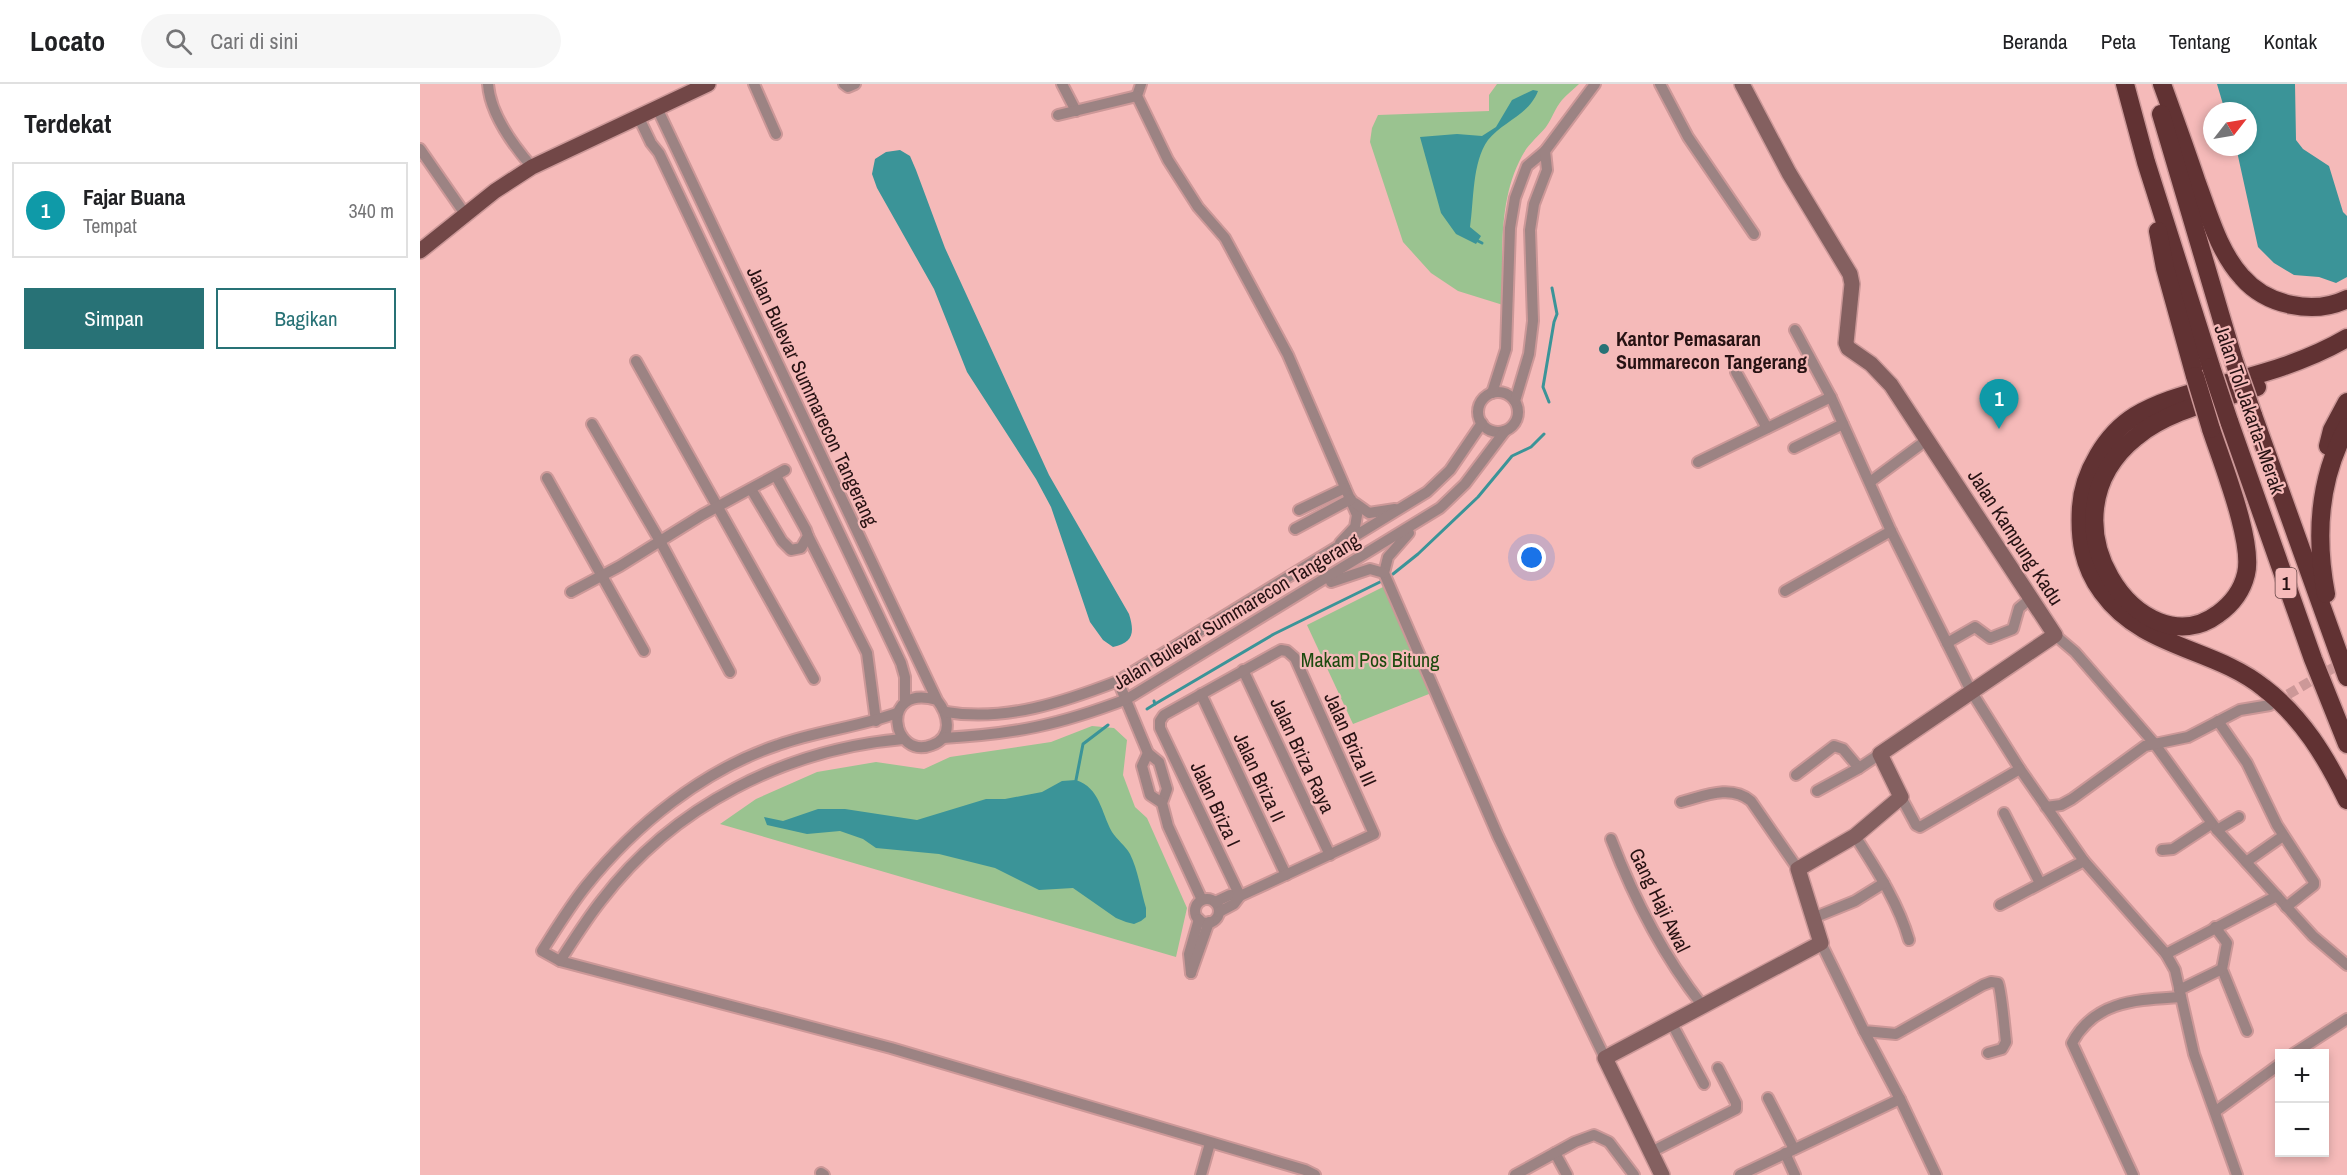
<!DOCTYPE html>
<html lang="id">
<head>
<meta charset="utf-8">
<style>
	body { margin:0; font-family:"Archivo Narrow",sans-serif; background:#f6f6f6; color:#202124 }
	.controls { position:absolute; right:18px; bottom:18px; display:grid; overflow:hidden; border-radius:0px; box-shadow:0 3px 9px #0003 }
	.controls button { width:54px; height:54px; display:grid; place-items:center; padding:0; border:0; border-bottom:2px solid #e0e0e0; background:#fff; color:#202124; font:30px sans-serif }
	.compass { position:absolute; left:1783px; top:18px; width:54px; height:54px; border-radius:50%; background:#fff; box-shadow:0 3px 9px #0003; rotate:59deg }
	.you { position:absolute; left:1112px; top:474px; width:21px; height:21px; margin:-15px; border:4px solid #fff; border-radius:50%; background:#1a73e8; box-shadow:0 0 0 9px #1a73e833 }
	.badge { display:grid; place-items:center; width:39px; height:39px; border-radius:50%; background:#287276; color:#fff; font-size:20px; font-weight:700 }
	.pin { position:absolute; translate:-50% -50px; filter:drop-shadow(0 2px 3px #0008) }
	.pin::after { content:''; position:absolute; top:32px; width:21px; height:18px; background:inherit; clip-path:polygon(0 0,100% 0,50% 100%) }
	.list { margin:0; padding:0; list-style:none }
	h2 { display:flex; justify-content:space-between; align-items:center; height:78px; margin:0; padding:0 24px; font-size:26px }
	h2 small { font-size:20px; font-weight:400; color:#757577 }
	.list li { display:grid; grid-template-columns:39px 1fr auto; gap:18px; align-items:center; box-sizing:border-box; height:96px; margin:0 12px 12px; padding:0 12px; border:2px solid #e0e0e0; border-radius:0px }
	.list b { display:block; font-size:22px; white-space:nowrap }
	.list p { margin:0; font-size:20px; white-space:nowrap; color:#757577 }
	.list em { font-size:20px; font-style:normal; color:#757577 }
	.actions { display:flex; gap:12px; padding:18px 24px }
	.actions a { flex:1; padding:14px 0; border:2px solid #287276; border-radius:0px; text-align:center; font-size:21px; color:#287276 }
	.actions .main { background:#287276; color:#fff }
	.icon { flex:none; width:33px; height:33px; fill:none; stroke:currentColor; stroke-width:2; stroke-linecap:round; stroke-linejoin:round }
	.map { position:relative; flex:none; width:1927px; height:1091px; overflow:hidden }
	header { display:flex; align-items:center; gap:36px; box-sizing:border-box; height:84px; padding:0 30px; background:#fff; border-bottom:2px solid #e0e0e0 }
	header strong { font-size:28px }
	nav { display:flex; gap:33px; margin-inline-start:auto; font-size:21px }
	.search { width:420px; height:54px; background:#f6f6f6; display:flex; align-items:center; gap:15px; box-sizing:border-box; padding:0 21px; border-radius:33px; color:#757577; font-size:22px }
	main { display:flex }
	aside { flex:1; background:#fff }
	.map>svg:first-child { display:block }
</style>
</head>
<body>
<header>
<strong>Locato</strong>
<div class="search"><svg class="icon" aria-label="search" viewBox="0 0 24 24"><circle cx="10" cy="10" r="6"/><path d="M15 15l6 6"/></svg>Cari di sini</div>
<nav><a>Beranda</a><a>Peta</a><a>Tentang</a><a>Kontak</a></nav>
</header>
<main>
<aside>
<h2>Terdekat<small></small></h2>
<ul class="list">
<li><span class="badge" style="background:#0f9aa8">1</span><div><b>Fajar Buana</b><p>Tempat</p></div><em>340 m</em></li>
</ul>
<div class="actions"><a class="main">Simpan</a><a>Bagikan</a></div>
</aside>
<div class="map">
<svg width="1927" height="1091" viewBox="0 0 1927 1091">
	<rect width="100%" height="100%" fill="#f5bab9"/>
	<g fill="#9ac390">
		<path d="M 1077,0 L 1159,0 C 1154,5 1147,10 1142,16 C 1135,24 1132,35 1126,43 C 1118,53 1108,60 1102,72 C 1078,116 1082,172 1083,221 L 1038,207 L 1011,189 L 983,158 L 950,58 L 952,44 L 958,31 L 1069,27 L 1069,11 Z"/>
		<path d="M 965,502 L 1014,608 L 933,640 L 887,541 Z"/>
		<path d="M 672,642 L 694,644 L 707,656 L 703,691 L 715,723 L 727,734 L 767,824 L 756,873 L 300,740 L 336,715 L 397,688 L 456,678 L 504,685 L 530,673 L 631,658 Z"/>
	</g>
	<g fill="#3b9498">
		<path d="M 1797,0 L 1875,0 L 1876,56 L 1883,65 L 1909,82 L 1923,128 L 1927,132 L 1927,193 L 1916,199 L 1899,193 L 1874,191 L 1854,179 L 1838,163 L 1816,63 L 1828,63 L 1828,27 L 1805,27 Z"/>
		<path d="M 1113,6 L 1118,7 C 1109,31 1083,37 1068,56 C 1052,78 1054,117 1050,143 L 1061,152 L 1056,160 L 1036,150 L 1021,129 L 1000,53 L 1037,50 L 1062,52 L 1076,43 L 1092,16 Z"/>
		<path d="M 480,66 L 490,72 L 496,86 L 525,164 L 629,391 L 709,530 C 715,549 713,559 693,563 L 683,556 L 670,538 L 631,423 L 616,395 L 547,288 L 514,205 L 457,104 L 452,90 L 455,75 L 466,68 Z"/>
		<path d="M 656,696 C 680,704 681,728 692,748 C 697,756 705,761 710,770 C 718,786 721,807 726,824 L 726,833 L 721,837 L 714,840 L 706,838 L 696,834 L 653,804 L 619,806 L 575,784 L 519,770 L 456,764 L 443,755 L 420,747 L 387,750 L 347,741 L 344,733 L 363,737 L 398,725 L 425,725 L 497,736 L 566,715 L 585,715 L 622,708 L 642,697 Z"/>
	</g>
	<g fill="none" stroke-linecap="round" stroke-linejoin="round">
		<g stroke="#3b9498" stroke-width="3">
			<path d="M 1058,157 L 1062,159"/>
			<path d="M 1129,318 L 1123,303 L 1134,238 L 1137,230 L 1132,204"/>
			<path d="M 973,490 L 998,470 L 1058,413 L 1092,372 L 1111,363 L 1124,350"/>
			<path d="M 735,620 L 854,550 L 962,497"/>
			<path d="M 727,625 L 735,620 L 734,617"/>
			<path d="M 656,696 L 663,660 L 688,641"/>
		</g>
		<path stroke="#cc9898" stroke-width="10" stroke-dasharray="10 5" stroke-linecap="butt" d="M 1855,618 L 1925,577"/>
		<defs>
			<g id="street">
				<path d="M 68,0 C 70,30 93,61 112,83"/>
				<path d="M 334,0 L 356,50"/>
				<path d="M 424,0 L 428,3 L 435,0"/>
				<path d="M 642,0 L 656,27"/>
				<path d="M 721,0 L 717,12 L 748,76 L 778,123 L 805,154 L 868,271 L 937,431 L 935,443 L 920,459"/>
				<path d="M 1240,0 L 1268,53 L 1334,150"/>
				<path d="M 237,24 L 517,616 C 528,630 534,653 512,661 C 472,677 458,599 517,616"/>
				<path d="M 638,31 L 717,12"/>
				<path d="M 218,32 L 231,59 L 239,69 L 481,579 L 485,593 L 485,618"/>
				<path d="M 0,65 L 45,130"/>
				<path d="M 1375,246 L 1411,313 L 1471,447 L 1551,607 L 1600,685 L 1664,777 L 1746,870 L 1755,886 L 1774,970 L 1817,1091"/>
				<path d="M 216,277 L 394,595"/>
				<path d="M 1316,288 L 1347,344"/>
				<circle cx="1078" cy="328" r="20"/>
				<path d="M 1072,309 L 1086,265 L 1090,144 L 1095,114 L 1107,82 L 1125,67 L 1175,0"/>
				<path d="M 1095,317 L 1109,270 L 1113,237 L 1110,146 L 1114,120 L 1127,86 L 1125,67"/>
				<path d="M 172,340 L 240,457 L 310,588"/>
				<path d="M 1374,364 L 1423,340"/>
				<path d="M 1278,378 L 1411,313"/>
				<path d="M 127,394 L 224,567"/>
				<path d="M 1450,398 L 1508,355"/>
				<path d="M 331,405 L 362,457 L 371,466 L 381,464 L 388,452 L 386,446 L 356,392"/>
				<path d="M 935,419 L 949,429 L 975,425"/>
				<path d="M 879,426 L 925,404"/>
				<path d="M 875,445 L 931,415"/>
				<path d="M 989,449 L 968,473 L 964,489 L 1078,752 L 1185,974"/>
				<path d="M 388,452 L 447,569 L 456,637"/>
				<path d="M 911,498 L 950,485 L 964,489"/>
				<path d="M 1365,507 L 1471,447"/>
				<path d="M 151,508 L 200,482 L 282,431 L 365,386"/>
				<path d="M 1635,551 L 1655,568 L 1734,659 L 1797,746 L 1893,852 L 1927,881"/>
				<path d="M 1527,559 L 1555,543 L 1570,554 L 1593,545 L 1599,524 L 1610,515"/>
				<path d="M 823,586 L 910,771"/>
				<path d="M 698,597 L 728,669 L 739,678 L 747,705 L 742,719 L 748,742 L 782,816"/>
				<path d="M 781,610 L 866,791"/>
				<path d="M 526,628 C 585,638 644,618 698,597 L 1007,408 L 1030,386 L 1062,339"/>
				<path d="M 477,629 C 439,643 397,647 358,661 C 283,686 215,741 166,802 C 150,822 136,845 122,867 L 140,877 L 471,964 L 885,1086 L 895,1091"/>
				<path d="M 1798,637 L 1827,679 L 1857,741 L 1894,798 L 1894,801 L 1866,823"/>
				<path d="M 523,654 C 595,650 639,641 707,615 L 1020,424 L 1045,400 L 1085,347"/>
				<path d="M 728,669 L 722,682 L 730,711 L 742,719"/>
				<path d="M 1376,691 L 1414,662 L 1423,665 L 1439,684 L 1460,670"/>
				<path d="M 1397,707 L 1439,684"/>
				<path d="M 1481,713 L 1496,741 L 1500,743 L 1600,685"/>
				<path d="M 1261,718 C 1284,712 1311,700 1331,717 L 1378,785"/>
				<path d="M 1626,723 L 1641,721 L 1652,715 L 1725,662 L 1768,653 L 1820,626 L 1850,621"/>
				<path d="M 1584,729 L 1620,799"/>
				<path d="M 1797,746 L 1819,733"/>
				<path d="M 1435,752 C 1456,785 1478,818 1489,856"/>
				<path d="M 1191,755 C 1214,815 1242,870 1282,921"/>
				<path d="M 1742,766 L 1753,765 L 1791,740"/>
				<path d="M 1826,778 L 1863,752"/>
				<circle cx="787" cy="827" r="12"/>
				<path d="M 795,818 L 810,811 L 820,812"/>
				<path d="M 1580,821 L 1664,777"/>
				<path d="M 799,828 L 814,820 L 820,812 L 954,750 L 875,574 L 867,567 L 861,566 L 744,631 L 740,637 L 740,644 L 820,812"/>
				<path d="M 1393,834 L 1435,817 L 1464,799"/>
				<path d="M 1795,843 L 1807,859 L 1802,885 L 1827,947"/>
				<path d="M 1401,859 L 1444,947 L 1476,950 L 1563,901 L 1571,898 L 1578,899 C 1581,905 1585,948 1586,958 L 1582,965 L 1568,969"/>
				<path d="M 1746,870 L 1857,812"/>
				<path d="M 140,877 C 153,857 166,836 181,817 C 253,722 366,665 483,655"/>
				<path d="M 771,889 L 769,870 L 779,835"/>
				<path d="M 771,889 L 789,838"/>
				<path d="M 1759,906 L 1802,885"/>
				<path d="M 1251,938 L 1284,1000"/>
				<path d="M 1444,947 L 1480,1015"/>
				<path d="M 1873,970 L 1927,935"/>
				<path d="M 1348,1014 L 1374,1065"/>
				<path d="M 1796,1027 L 1860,980"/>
				<path d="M 1233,1067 L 1316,1025 L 1316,1019 L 1298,984"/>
				<path d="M 1135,1069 L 1147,1091"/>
				<path d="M 1365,1069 L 1375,1091"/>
				<path d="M 401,1089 L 404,1091"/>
				<path d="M 781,1091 L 790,1059"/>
				<path d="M 1095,1091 L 1155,1058 L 1174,1051 L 1189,1058 L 1214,1091"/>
				<path d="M 1320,1091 L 1480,1015 L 1516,1091"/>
				<path d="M 1713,1091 L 1652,959 C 1675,916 1717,916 1761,913"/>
			</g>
			<path id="secondary" d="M 1242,1091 L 1185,974 L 1401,859 L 1378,785 L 1435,752 L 1481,713 L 1460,670 L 1635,551 L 1471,301 L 1451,280 L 1428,264 L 1426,259 L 1432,200 L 1430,190 L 1369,89 L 1322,0"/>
			<path id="primary" d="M 0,167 L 75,107 L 112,83 L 288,0"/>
			<g id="highway">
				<path d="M 1705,0 L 1726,78 L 1791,283"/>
				<path d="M 1742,0 C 1754,33 1766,66 1777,99 C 1789,131 1799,168 1822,193 C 1847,222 1894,231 1927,215"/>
				<path d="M 1741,30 L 1814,277"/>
				<path d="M 1738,147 L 1745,184 L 1775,292"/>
				<path d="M 1927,254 C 1886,278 1841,290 1796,302 C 1768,310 1740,317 1715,332 C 1686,350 1663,389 1661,423 C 1659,455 1663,482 1682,508 C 1723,565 1793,563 1844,604 C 1882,633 1906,673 1927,716"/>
				<path d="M 1833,331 L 1927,593"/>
				<path d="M 1809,337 L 1893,575 L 1927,660"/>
				<path d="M 1791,345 C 1802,379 1834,458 1826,490 C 1822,507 1812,520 1798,530 C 1722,587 1614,435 1716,353 C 1748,326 1798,316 1837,303"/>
				<path d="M 1908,362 L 1912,346 L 1927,318"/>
				<path d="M 1906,510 C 1895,452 1898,396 1927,343"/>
			</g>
		</defs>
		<use href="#street" stroke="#cc9898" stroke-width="14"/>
		<use href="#secondary" stroke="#cc9898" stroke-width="18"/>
		<use href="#primary" stroke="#cc9898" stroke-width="18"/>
		<use href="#highway" stroke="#cc9898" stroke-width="21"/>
		<use href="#street" stroke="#9c8383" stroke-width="10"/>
		<use href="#secondary" stroke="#846060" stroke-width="15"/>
		<use href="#primary" stroke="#724747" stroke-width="15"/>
		<use href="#highway" stroke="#613233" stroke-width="18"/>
		<defs>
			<g id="highway-bridge">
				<path d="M 1814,277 L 1833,331"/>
				<path d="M 1791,283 L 1809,337"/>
				<path d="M 1775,292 L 1791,345"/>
			</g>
		</defs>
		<use href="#highway-bridge" stroke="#cc9898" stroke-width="21" stroke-linecap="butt"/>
		<use href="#highway-bridge" stroke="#613233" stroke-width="18"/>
	</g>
	<circle fill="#287276" stroke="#f5bab9" stroke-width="2" cx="1184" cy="265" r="6"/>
	<g text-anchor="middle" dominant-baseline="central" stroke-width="4.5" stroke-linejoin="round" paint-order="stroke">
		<rect fill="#f5bab9" stroke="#654445" stroke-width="1.5" x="1855.5" y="484" width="21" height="30" rx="4.5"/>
		<g font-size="18" font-weight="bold" fill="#271213">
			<text x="1866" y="499">1</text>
		</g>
		<g font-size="20" font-weight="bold" fill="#271213" stroke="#f5bab9" text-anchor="start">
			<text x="1196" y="254">Kantor Pemasaran<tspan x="1196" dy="23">Summarecon Tangerang</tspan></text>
		</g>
		<g font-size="20" fill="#271213" stroke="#f5bab9">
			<text transform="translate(393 312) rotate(65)">Jalan Bulevar Summarecon Tangerang</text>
			<text transform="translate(1830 325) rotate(71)">Jalan Tol Jakarta–Merak</text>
			<text transform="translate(1596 453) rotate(57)">Jalan Kampung Kadu</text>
			<text transform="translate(816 527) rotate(-31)">Jalan Bulevar Summarecon Tangerang</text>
			<text transform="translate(931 655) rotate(66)">Jalan Briza III</text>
			<text transform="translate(883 671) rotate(65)">Jalan Briza Raya</text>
			<text transform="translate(840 693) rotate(65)">Jalan Briza II</text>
			<text transform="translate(796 720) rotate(65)">Jalan Briza I</text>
			<text transform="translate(1240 816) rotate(64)">Gang Haji Awal</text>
		</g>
		<g font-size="20" fill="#1c4a0e" stroke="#f5bab9">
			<text x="950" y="575">Makam Pos Bitung</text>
		</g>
	</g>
</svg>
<div class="controls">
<button>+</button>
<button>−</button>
</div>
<svg class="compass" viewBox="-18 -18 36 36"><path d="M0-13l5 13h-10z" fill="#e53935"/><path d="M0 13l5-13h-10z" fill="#757577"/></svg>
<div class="you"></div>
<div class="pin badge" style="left:1579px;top:345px;background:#0f9aa8">1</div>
</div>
</main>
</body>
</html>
